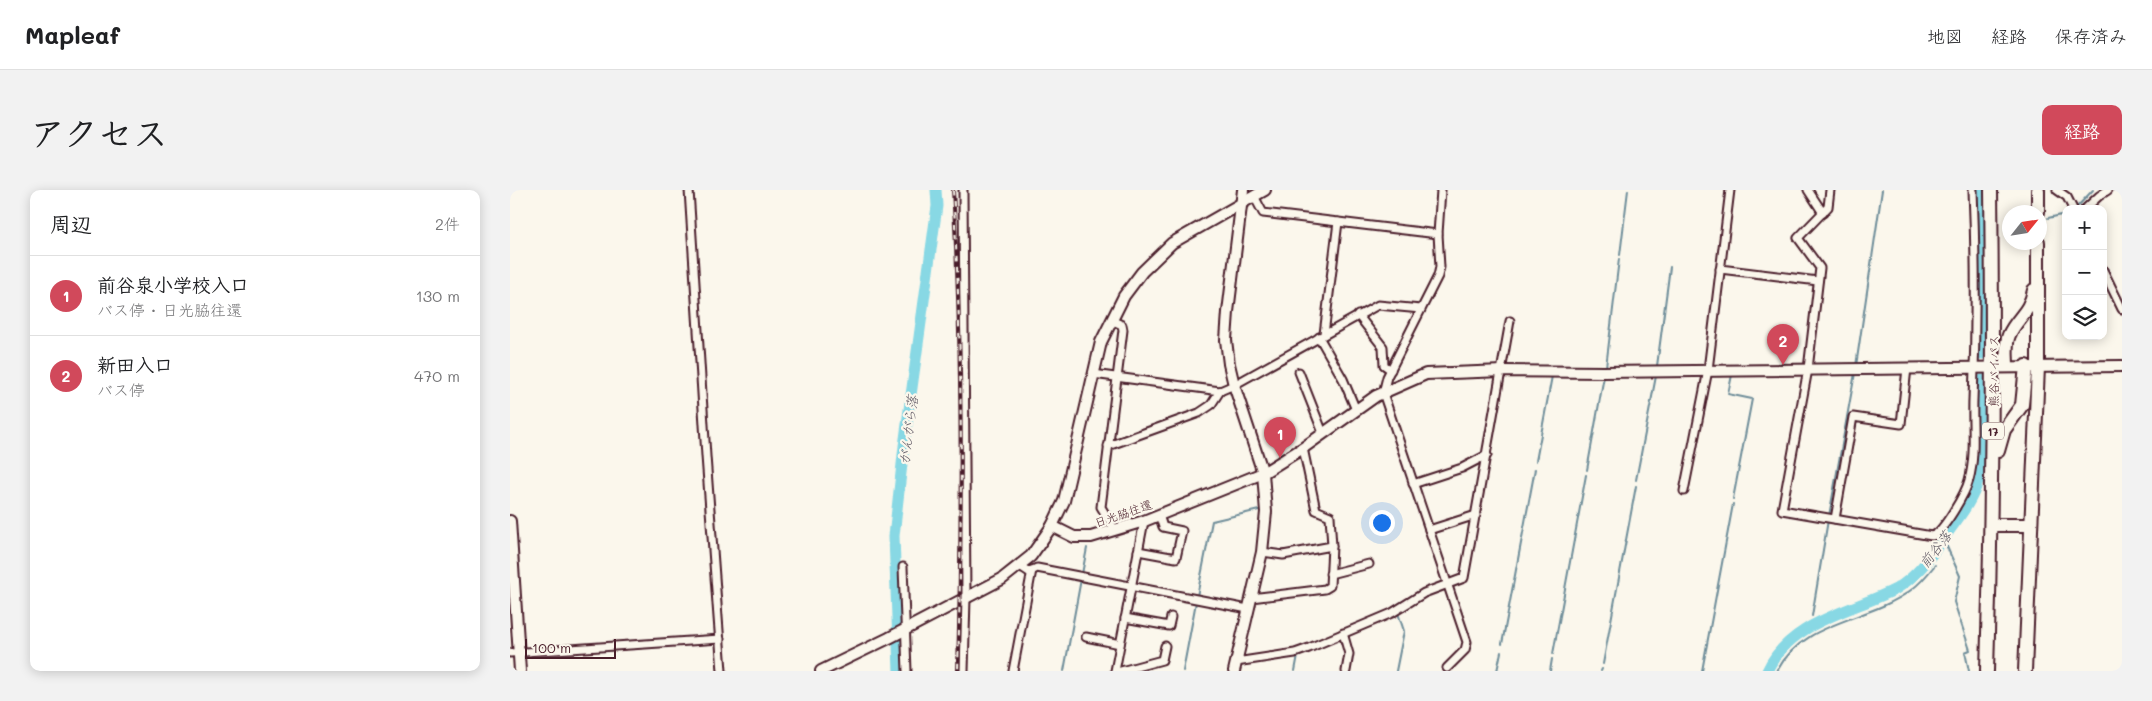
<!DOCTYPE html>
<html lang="ja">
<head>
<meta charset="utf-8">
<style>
	body { margin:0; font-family:Mali,"Klee One",sans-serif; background:#f2f2f2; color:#202124 }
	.controls { position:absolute; right:15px; top:15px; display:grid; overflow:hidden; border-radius:10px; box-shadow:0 2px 12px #0003 }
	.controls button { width:45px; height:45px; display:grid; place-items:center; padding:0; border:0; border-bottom:1px solid #e0e0e0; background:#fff; color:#202124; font:25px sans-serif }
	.compass { position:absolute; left:1492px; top:15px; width:45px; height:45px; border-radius:50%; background:#fff; box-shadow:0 2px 12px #0003; rotate:60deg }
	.scale { position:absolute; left:15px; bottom:12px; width:91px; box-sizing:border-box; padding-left:5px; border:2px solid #4a1f2b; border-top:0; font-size:14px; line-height:18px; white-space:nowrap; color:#4a1f2b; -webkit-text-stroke:4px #fbf7ec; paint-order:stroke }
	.you { position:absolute; left:871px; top:332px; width:18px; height:18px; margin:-12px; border:4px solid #fff; border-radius:50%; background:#1a73e8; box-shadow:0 0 0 8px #1a73e833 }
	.badge { display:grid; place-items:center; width:32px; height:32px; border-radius:50%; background:#d1495b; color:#fff; font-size:16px; font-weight:700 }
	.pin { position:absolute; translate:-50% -41px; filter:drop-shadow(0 1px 2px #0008) }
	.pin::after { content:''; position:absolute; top:26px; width:18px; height:15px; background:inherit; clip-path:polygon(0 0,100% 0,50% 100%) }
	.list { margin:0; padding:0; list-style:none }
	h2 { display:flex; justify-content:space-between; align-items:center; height:65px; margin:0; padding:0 20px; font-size:21px }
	h2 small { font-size:16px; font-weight:400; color:#757577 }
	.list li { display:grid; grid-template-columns:32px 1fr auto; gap:15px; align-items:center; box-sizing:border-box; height:80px; padding:0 20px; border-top:1px solid #e0e0e0 }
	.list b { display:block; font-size:19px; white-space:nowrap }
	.list p { margin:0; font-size:16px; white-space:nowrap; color:#757577 }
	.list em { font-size:16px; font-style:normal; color:#757577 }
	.icon { flex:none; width:28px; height:28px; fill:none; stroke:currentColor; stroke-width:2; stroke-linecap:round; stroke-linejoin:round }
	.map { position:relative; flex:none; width:1612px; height:481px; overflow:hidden; border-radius:10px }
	header { display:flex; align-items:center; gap:30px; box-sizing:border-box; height:70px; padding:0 25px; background:#fff; border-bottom:1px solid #e0e0e0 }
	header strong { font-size:24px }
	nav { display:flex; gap:28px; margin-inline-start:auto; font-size:18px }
	.intro { display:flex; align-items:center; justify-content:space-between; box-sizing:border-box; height:120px; padding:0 30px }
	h1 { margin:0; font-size:35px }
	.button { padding:12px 22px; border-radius:10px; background:#d1495b; color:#fff; font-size:18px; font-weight:700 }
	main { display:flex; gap:30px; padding:0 30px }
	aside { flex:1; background:#fff; border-radius:10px; box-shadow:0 2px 12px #0003 }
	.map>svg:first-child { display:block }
</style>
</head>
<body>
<header>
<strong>Mapleaf</strong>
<nav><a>地図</a><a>経路</a><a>保存済み</a></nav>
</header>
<div class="intro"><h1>アクセス</h1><a class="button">経路</a></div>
<main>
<aside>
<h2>周辺<small>2件</small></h2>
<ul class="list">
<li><span class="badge">1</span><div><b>前谷泉小学校入口</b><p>バス停 · 日光脇往還</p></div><em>130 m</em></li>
<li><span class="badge">2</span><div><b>新田入口</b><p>バス停</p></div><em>470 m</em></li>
</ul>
</aside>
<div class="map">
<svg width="1612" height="481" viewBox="0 0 1612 481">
	<rect width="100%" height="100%" fill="#fbf7ec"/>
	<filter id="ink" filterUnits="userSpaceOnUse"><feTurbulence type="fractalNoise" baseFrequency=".02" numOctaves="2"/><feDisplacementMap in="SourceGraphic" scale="10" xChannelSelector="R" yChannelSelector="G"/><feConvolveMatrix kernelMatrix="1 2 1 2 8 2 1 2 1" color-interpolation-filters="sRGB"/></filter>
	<g filter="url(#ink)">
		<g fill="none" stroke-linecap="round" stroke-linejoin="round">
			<g stroke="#6f8e9a" stroke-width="2">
				<path d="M 0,2 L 1,0"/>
				<path d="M 1566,18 L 1583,0"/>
				<path d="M 1538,28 L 1556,24"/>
				<path d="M 1110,65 L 1118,0"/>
				<path d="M 1471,68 L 1477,64"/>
				<path d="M 1147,176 L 1160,77"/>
				<path d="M 1346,176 L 1372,0"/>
				<path d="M 1096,177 L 1109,69"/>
				<path d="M 1222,185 L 1218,204 L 1242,209 L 1223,309"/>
				<path d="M 1026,271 L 1042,186"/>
				<path d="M 1077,280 L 1094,186"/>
				<path d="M 1126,290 L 1146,186"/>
				<path d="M 1319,326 L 1345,183"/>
				<path d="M 1433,348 L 1450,386 L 1444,412 L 1460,460 L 1455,462 L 1459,481"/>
				<path d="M 572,384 L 577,358"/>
				<path d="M 687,406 L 702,331 L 749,320"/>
				<path d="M 1302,426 L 1318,330"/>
				<path d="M 992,454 L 1025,279"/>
				<path d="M 1043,464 L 1076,285"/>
				<path d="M 1093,474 L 1126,296"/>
				<path d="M 554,481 L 571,389"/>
				<path d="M 673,481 L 686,412"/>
				<path d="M 785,481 L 788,465"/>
				<path d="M 886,481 L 894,441 L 888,423"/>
				<path d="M 987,481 L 991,462"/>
				<path d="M 1040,481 L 1042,469"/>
				<path d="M 1091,481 L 1092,479"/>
				<path d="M 1192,481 L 1223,314"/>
				<path d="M 1267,481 C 1294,429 1359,432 1401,400 C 1411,393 1418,384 1425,375"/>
			</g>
			<g stroke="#88d8e4" stroke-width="11">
				<path d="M 1472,0 L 1472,164"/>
				<path d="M 389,481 L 384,346 L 394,256 L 427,16 L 426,0"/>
				<path d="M 1257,481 C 1280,431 1341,422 1386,399 C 1407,386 1419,369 1433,349 C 1445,333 1459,316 1466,297 C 1477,264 1472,224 1472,190"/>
			</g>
			<defs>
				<g id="street">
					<path d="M 179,0 L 196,266 L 212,481"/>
					<path d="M 453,0 L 456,408 L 454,481"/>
					<path d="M 931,0 L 928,44 L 930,77 L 928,86 L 877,187 L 873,203 L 957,452 L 955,460 L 937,478"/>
					<path d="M 1298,0 L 1313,23"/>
					<path d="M 1320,0 L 1318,17 L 1288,48 L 1310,78 L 1298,179 L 1272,320 L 1422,346 C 1433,343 1456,302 1459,290 C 1466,265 1462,236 1463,210 C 1466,140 1466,70 1463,0"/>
					<path d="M 1547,0 L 1557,7 L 1563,19"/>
					<path d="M 744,6 L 753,23 L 928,44"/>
					<path d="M 1575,19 L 1589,6 L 1598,0"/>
					<path d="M 1210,79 L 1308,91"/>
					<path d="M 1593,80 L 1612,119"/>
					<path d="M 848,125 L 873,157 L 874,175 L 881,180"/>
					<path d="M 601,130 L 612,135 L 613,140 L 591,317 L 605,340"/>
					<path d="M 814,144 L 828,32"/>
					<path d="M 809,147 L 833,189 L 846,220"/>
					<path d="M 789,182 L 813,243"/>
					<path d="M 583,184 L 710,201 L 724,195 L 868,115 L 911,119"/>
					<path d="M 598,256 L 689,223 L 701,215 L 710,201"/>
					<path d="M 903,294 L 952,278 L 977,265"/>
					<path d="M 1174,301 L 1198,180 L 1220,0"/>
					<path d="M 1325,329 L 1343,227 L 1391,234 L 1397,178"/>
					<path d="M 919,340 L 966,325"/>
					<path d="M 628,361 L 666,368 L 672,341 L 653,337 L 649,325"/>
					<path d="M 752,362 L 773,365 L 822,356"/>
					<path d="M 510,376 L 519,382 L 527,378 L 738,419"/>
					<path d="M 393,377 L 397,481"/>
					<path d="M 820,384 L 859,374"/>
					<path d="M 741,408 L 815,399 L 820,396 L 822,356 L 820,326 L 806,320 L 793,258"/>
					<path d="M 615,428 L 659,436 L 661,427"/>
					<path d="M 833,443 L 839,464 L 836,481"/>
					<path d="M 576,447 L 610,454"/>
					<path d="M 0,463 L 210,449"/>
					<path d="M 726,472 L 785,463 L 799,458 L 882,423 L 914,403 L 954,388 L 1000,131"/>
					<path d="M 503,481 L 522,380"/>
					<path d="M 605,481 L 634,331"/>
					<path d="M 611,481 L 652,470 L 655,456"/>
				</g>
				<g id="secondary">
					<path d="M 0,331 L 10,481"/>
					<path d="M 542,336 L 564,347 L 581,347 L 634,331 L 753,283 L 793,258 L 866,206 L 916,184 L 993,181 L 1093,182 L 1612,176"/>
					<path d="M 311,481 L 379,448 L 492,389 L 521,366 L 542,336 L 554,311 L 591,152 L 614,106 L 632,82 L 662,53 L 755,0"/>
					<path d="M 724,481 L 752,362 L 756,322 L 753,283 L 724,195 L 719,174 L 716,150 L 718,122 L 733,0"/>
				</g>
				<g id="highway">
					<path d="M 1528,0 L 1528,22"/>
					<path d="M 1497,176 C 1497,166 1495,154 1499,145 C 1507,127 1520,123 1524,100"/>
					<path d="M 1488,261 L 1494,240 L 1512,215 L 1516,176"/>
					<path d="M 1482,335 L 1521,335"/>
					<path d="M 1477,481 C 1482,320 1483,161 1481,0"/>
					<path d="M 1515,481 L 1528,177 L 1528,52"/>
				</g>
			</defs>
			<use href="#street" stroke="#4a1f2b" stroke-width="11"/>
			<use href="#secondary" stroke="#4a1f2b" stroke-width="14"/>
			<use href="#highway" stroke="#4a1f2b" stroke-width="16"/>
			<use href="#street" stroke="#fbf7ec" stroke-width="7"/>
			<use href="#secondary" stroke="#fbf7ec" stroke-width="10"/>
			<use href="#highway" stroke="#fbf7ec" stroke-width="12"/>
			<defs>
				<path id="rail" d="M 443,0 C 453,160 452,321 448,481"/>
			</defs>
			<use href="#rail" stroke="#4a1f2b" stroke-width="4"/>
			<use href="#rail" stroke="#fbf7ec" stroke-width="2" stroke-dasharray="5.5" stroke-linecap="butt"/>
		</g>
	</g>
	<g text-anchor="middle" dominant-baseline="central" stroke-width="4.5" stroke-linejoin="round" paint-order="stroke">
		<rect fill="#fbf7ec" stroke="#7f6065" stroke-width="1" x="1472" y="232.5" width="22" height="17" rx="4"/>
		<g font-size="11" font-weight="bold" fill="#4a1f2b">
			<text x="1483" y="241">17</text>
		</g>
		<g font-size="12" fill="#4a1f2b" stroke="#fbf7ec">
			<text transform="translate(1483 181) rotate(-90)">熊谷バイパス</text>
			<text transform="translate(613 323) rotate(-19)">日光脇往還</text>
		</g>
		<g font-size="14" font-style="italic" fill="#5d5662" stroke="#fbf7ec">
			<text transform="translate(398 240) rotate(-83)">がんがら落</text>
			<text transform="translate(1425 359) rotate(-52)">前谷落</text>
		</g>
	</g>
</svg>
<div class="controls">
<button>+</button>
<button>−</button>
<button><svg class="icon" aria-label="layers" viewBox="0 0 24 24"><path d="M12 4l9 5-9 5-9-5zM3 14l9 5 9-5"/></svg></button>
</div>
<svg class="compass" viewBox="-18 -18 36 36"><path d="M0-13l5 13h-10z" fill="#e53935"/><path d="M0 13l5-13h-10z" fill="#757577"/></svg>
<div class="scale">100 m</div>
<div class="you"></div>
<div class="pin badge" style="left:770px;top:268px">1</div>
<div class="pin badge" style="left:1273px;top:175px">2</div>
</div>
</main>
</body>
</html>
